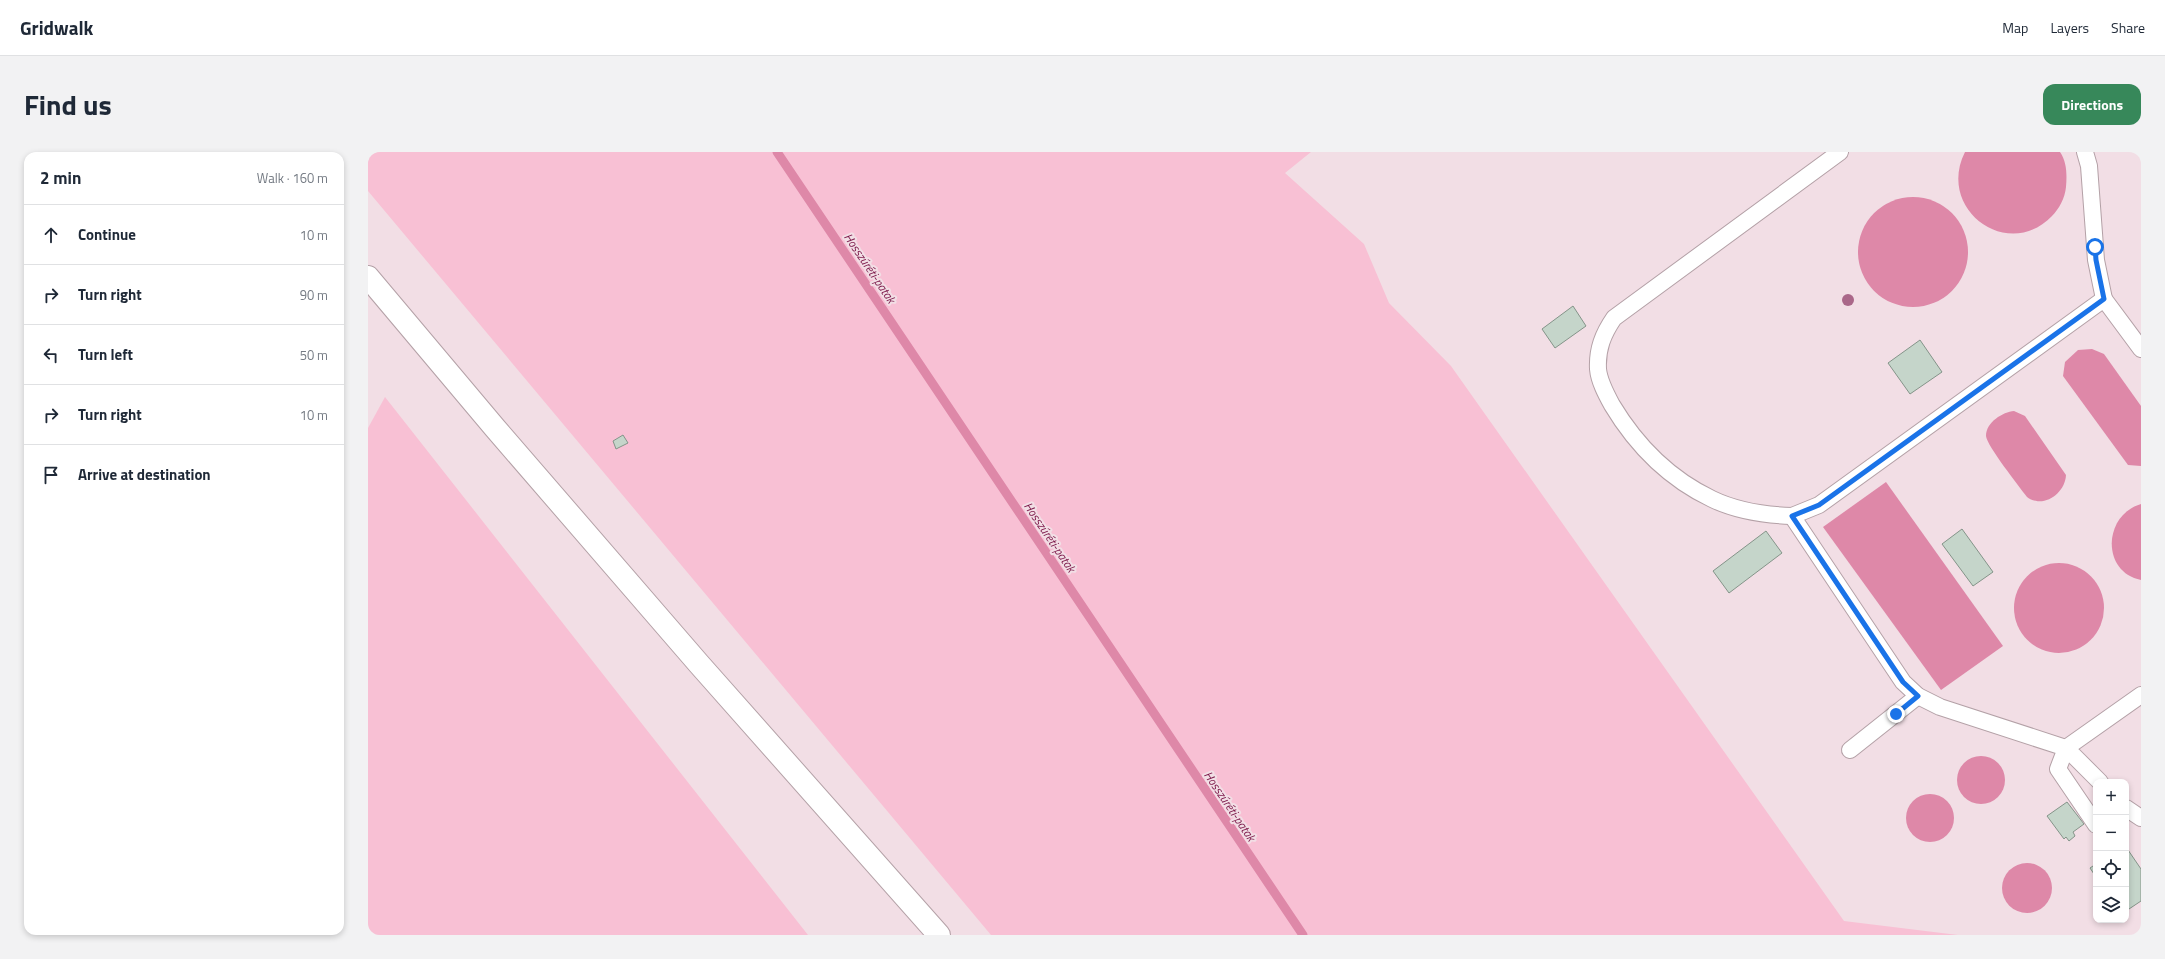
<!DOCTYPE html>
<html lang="en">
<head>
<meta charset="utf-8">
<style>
	body { margin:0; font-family:"Titillium Web",sans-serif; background:#f2f2f3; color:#1f2937 }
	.controls { position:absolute; right:12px; bottom:12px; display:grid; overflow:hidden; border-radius:8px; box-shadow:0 2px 6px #0003 }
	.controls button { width:36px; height:36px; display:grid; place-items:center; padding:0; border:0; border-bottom:1px solid #e0e1e3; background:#fff; color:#1f2937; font:20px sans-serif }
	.stop { position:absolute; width:12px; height:12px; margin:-9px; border:3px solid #1a73e8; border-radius:50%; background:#fff }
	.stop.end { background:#1a73e8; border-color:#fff; box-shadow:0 1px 4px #0008 }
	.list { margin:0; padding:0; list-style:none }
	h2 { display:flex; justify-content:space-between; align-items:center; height:52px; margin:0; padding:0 16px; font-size:17px }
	h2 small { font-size:13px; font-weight:400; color:#747a83 }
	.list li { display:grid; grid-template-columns:26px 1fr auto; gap:12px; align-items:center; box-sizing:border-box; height:60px; padding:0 16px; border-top:1px solid #e0e1e3 }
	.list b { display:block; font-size:15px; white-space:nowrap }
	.list em { font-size:13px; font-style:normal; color:#747a83 }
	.icon { flex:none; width:22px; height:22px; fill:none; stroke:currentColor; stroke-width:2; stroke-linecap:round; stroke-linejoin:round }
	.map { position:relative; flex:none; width:1773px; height:783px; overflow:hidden; border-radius:12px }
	header { display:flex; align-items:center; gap:24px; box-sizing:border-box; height:56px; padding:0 20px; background:#fff; border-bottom:1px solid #e0e1e3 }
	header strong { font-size:19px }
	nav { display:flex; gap:22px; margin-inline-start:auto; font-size:14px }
	.intro { display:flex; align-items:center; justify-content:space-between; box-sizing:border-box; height:96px; padding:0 24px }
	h1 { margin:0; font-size:28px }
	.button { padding:10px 18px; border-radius:12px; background:#37885a; color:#fff; font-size:14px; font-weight:700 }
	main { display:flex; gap:24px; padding:0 24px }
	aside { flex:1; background:#fff; border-radius:12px; box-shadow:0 2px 6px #0003 }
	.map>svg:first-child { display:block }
</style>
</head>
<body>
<header>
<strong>Gridwalk</strong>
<nav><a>Map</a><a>Layers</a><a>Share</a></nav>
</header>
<div class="intro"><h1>Find us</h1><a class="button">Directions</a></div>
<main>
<aside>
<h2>2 min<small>Walk · 160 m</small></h2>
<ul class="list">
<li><svg class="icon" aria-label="ahead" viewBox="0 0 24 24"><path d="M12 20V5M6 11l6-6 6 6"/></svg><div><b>Continue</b></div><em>10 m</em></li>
<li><svg class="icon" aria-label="right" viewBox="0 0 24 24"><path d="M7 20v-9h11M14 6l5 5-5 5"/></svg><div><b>Turn right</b></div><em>90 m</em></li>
<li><svg class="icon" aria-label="left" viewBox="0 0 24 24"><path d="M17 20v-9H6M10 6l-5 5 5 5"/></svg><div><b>Turn left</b></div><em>50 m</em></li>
<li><svg class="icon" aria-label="right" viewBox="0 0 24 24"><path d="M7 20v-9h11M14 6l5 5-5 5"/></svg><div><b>Turn right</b></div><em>10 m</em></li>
<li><svg class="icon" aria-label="arrive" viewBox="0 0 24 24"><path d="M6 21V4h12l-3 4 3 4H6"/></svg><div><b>Arrive at destination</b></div></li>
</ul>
</aside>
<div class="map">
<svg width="1773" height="783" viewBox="0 0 1773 783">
	<rect width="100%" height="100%" fill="#f2dee5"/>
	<g fill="#f8c0d4">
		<path d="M 0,0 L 943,0 L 917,21 L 996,92 L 1021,151 L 1083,214 L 1476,769 L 1590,783 L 623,783 L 0,39 Z"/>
		<path d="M 17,245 L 440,783 L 0,783 L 0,276 Z"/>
	</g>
	<g fill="#de88a8">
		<path d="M 1597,0 L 1692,0 C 1699,10 1699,23 1698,35 C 1697,46 1691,57 1684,64 C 1640,110 1568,57 1597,0 Z"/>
		<circle cx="1545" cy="100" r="55"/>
		<path d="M 1724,197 L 1736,202 L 1773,254 L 1773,314 L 1760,313 L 1695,224 L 1697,210 L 1710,198 Z"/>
		<path d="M 1646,259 L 1657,264 L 1698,323 C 1697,342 1675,357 1659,345 C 1651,334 1619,294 1618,284 C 1618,270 1635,260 1646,259 Z"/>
		<path d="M 1518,330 L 1635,494 L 1573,538 L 1455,375 Z"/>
		<path d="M 1773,352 L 1773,428 C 1733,420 1735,363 1773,352 Z"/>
		<circle cx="1691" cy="456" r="45"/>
		<circle cx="1613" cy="628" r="24"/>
		<circle cx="1562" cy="666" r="24"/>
		<circle cx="1659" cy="736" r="25"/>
	</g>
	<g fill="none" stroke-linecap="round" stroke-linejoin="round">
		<path stroke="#de88a8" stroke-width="9" d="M 409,0 L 935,783"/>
	</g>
	<g fill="#c5d5ca" stroke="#849489">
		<path d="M 1205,154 L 1218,174 L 1187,196 L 1174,177 Z"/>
		<path d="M 1552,188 L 1574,220 L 1542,242 L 1520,211 Z"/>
		<path d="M 255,283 L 260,291 L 248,297 L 245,289 Z"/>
		<path d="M 1594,377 L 1625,420 L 1605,434 L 1574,392 Z"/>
		<path d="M 1398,379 L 1414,401 L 1361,441 L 1345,419 Z"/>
		<path d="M 1699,650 L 1716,672 L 1705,680 L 1707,684 L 1701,689 L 1698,685 L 1696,687 L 1679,664 Z"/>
		<path d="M 1758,695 L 1773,717 L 1773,749 L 1758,759 Z"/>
		<path d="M 1728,712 L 1728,725 L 1722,716 Z"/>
	</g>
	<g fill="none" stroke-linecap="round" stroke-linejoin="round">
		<defs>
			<g id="service">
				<path d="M 1717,0 L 1721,14 L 1728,108 L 1736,147"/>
				<path d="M 1424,364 C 1396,363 1369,359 1344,347 C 1302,327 1268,293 1244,253 C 1238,242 1231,229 1230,217 C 1229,197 1235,182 1246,166 L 1472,0"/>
				<path d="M 1482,598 L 1550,544"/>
				<path d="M 1732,630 L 1698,596 L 1773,543"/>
				<path d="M 1758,656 L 1773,666"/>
				<path d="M 1728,673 L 1690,617 L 1698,596 L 1572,555 L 1550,544 L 1535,530 L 1424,364 L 1451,353 L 1736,147 L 1773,197"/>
			</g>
			<path id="minor" d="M 0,125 L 127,276 L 331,512 L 571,783"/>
		</defs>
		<use href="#service" stroke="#b4a1a7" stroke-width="18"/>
		<use href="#minor" stroke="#b4a1a7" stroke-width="24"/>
		<use href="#service" stroke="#fff" stroke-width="16"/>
		<use href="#minor" stroke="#fff" stroke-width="22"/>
	</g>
	<circle fill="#aa6789" cx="1480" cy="148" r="6"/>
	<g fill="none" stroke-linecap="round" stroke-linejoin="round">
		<path stroke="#1a73e8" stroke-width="5" d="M 1528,562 L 1550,544 L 1535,530 L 1424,364 L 1451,353 L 1736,147 L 1728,108 L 1727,95"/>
	</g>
	<g text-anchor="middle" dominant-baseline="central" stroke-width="4" stroke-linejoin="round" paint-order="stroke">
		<g font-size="12" font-style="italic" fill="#7a1547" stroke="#f2dee5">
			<text transform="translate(502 116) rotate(56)">Hosszúréti-patak</text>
			<text transform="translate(682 385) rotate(56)">Hosszúréti-patak</text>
			<text transform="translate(862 654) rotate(56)">Hosszúréti-patak</text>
		</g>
	</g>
</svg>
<div class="controls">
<button>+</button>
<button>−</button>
<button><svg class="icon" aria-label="locate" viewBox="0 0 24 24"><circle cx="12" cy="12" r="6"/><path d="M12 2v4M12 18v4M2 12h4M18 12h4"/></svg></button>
<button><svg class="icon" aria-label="layers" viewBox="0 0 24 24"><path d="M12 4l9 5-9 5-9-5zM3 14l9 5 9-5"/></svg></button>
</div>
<div class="stop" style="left:1727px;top:95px"></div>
<div class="stop end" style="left:1528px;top:562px"></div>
</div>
</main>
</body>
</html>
